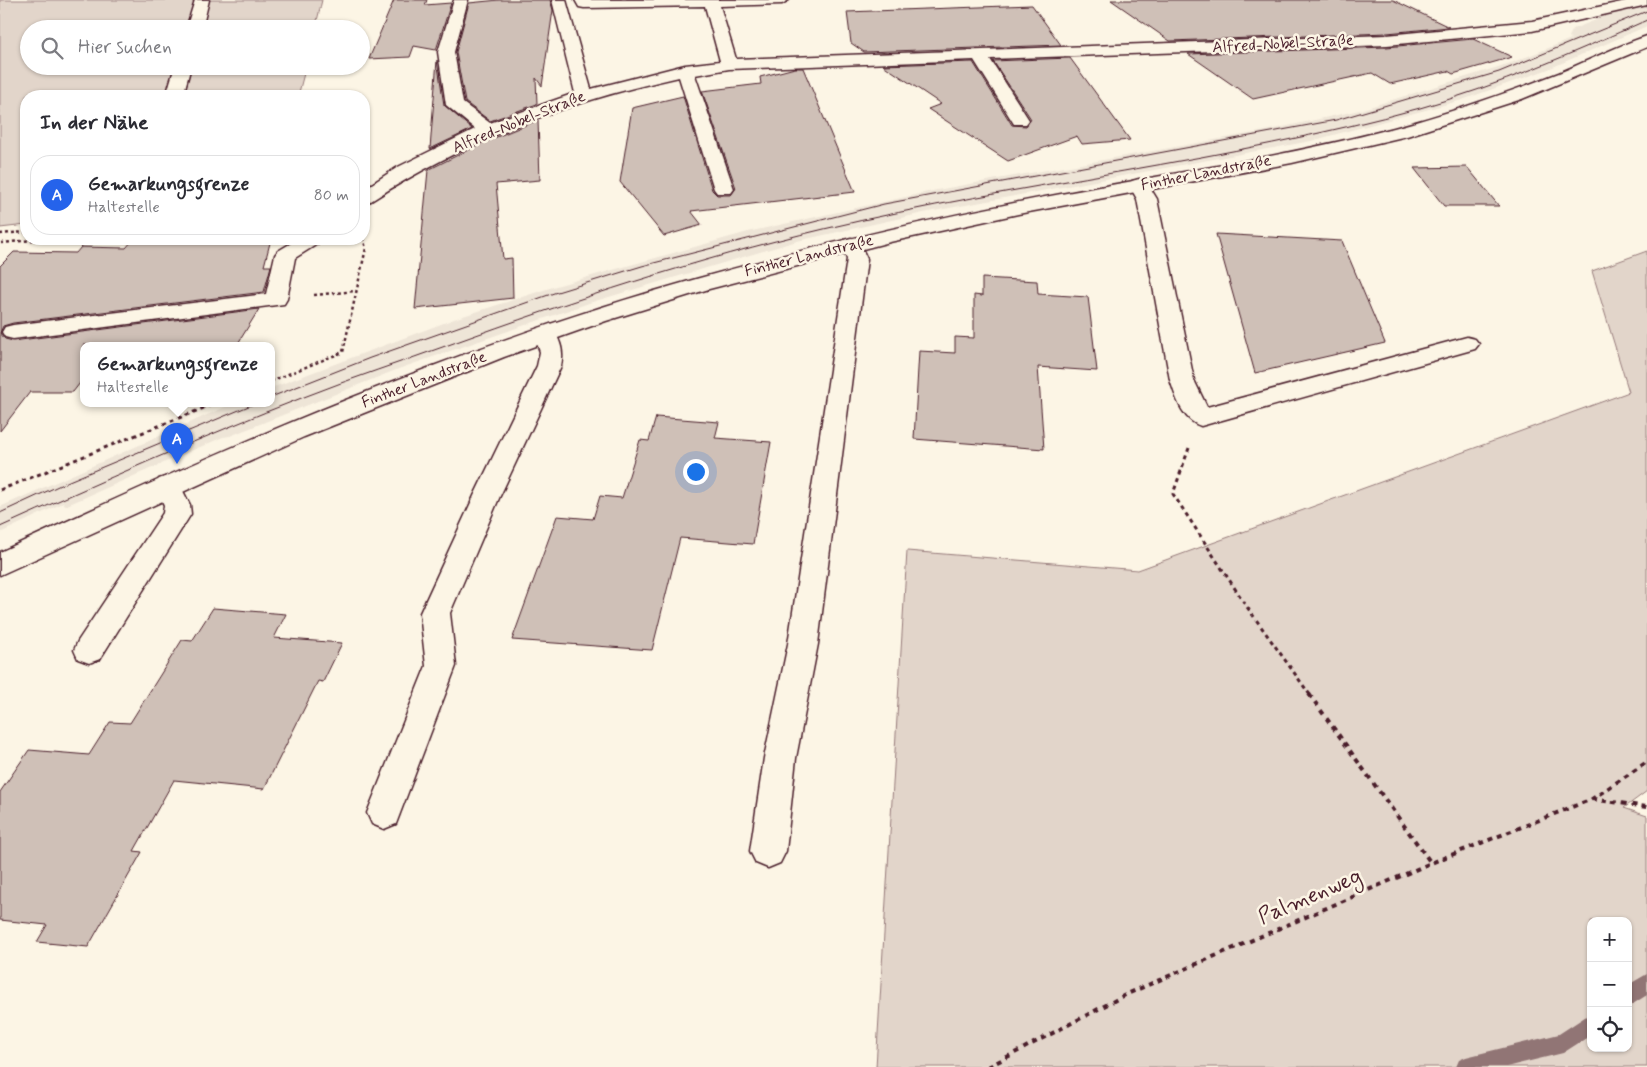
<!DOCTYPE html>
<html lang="de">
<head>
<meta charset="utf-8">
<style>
	body { margin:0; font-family:Mynerve,sans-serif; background:#f2f2f3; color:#2b2b33 }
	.controls { position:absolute; right:15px; bottom:15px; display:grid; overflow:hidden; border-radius:10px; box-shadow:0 1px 4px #0004 }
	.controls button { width:45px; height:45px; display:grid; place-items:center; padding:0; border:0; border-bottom:1px solid #e1e1e2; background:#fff; color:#2b2b33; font:25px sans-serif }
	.you { position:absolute; left:695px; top:471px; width:18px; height:18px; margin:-12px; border:4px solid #fff; border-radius:50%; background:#1a73e8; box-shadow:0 0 0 8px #1a73e833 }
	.badge { display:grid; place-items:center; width:32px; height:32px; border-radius:50%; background:#2563eb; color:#fff; font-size:16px; font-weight:700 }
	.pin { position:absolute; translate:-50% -41px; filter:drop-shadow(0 1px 2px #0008) }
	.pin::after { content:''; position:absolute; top:26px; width:18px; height:15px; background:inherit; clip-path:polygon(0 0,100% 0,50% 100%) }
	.popup { position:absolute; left:80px; top:342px; width:195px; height:65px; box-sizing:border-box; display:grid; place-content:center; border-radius:10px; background:#fff; filter:drop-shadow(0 1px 4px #0005); font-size:16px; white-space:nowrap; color:#7c7c81 }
	.popup b { font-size:19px; color:#2b2b33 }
	.popup::after { content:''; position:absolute; left:50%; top:100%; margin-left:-10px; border:10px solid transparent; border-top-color:#fff }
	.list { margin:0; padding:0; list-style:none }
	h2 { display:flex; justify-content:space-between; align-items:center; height:65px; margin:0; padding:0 20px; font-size:21px }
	h2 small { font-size:16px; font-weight:400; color:#7c7c81 }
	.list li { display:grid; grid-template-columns:32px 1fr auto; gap:15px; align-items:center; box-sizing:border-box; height:80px; margin:0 10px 10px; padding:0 10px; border:1px solid #e1e1e2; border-radius:20px }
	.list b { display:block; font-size:19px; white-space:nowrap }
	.list p { margin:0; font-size:16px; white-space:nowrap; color:#7c7c81 }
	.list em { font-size:16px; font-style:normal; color:#7c7c81 }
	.icon { flex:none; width:28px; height:28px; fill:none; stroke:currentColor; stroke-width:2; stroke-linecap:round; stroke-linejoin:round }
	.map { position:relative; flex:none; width:1647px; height:1067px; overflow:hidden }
	.search { position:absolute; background:#fff; box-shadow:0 1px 4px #0004; left:20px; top:20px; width:350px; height:55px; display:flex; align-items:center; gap:12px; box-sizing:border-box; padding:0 18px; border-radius:28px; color:#7c7c81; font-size:19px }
	.panel { position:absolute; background:#fff; box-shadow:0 1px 4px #0004; left:20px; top:90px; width:350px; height:155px; border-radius:20px }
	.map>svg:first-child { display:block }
</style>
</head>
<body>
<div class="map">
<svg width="1647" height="1067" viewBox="0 0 1647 1067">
	<rect width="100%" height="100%" fill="#fcf5e5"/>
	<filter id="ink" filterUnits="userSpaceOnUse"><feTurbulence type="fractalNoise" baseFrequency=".02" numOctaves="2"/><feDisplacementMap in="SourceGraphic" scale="10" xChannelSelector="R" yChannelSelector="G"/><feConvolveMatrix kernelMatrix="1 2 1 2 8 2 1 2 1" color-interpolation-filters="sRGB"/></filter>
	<g filter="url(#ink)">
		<path fill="#eee5d7" d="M 1626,0 L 1647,0 L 1647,26 L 1546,70 L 1462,100 L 1311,141 L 928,212 L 797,241 L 592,302 L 401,368 L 230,436 L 223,437 L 65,506 L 63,503 L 0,533 L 0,507 L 234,403 L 271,403 L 271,388 L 457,318 L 556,286 L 748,232 L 937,190 L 1270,130 L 1360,110 L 1511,63 L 1571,39 L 1569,37 L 1573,29 L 1596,20 L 1578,12 Z"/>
		<g fill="#e2d5ca" stroke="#967a7a" fill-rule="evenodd">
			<path d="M 0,0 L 322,0 L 315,29 L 29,29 L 29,66 L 306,66 L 298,96 L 26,96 L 26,225 L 0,228 Z"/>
			<path d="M 1647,251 L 1647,791 L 1624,808 L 1647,816 L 1647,1067 L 876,1067 L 907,551 L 1138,570 L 1629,392 L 1592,271 ZM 1591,921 L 1628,921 L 1628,1048 L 1591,1048 Z"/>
		</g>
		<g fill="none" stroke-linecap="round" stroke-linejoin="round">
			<g fill="#917474" fill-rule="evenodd">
				<path d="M 1647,974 L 1647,995 L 1628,1007 L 1628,985 Z"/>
				<path d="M 1591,1013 L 1591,1035 L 1563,1053 L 1506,1067 L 1456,1067 L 1459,1060 L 1466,1057 L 1559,1034 Z"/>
			</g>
		</g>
		<g fill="#cfc0b7" stroke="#4a1f2b">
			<path d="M 394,0 L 427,0 L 425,5 L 451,3 L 436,50 L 414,46 L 410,57 L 369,59 Z"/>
			<path d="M 499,0 L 550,0 L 553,10 L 542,86 L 536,78 L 537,104 L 490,121 L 465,102 L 456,52 L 469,3 Z"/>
			<path d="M 1111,0 L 1393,0 L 1449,27 L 1387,33 L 1170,41 Z"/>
			<path d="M 1032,5 L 1061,45 L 864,52 L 851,43 L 847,12 Z"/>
			<path d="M 1473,39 L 1512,57 L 1453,74 L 1448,71 L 1390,84 L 1372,73 L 1253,99 L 1188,54 L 1387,47 Z"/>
			<path d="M 1070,58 L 1130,140 L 1082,144 L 1077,136 L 1008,161 L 928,109 L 941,104 L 883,65 L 973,62 L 1012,125 L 1026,126 L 1031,119 L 993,61 Z"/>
			<path d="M 437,60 L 444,105 L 472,129 L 430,149 Z"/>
			<path d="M 795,68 L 803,68 L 855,192 L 691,211 L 702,225 L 664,236 L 620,182 L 632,108 L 683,96 L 712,190 L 717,195 L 731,195 L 736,188 L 702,91 L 761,84 L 760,77 Z"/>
			<path d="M 538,120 L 540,180 L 496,184 L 503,259 L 512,258 L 513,298 L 415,309 L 428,170 L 482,143 Z"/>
			<path d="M 1467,167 L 1499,206 L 1444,206 L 1414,168 Z"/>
			<path d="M 1216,234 L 1342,241 L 1385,343 L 1255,373 Z"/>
			<path d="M 177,239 L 271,239 L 264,266 L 271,266 L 264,292 L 13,323 L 3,326 L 0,333 L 5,339 L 13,341 L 259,309 L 237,345 L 83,345 L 83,379 L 73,392 L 30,392 L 0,431 L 0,266 L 14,252 L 76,253 L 81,247 L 126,248 L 132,241 L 174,242 Z"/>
			<path d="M 982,278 L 1037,281 L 1038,294 L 1088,297 L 1097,371 L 1038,367 L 1044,449 L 914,439 L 919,351 L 955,353 L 955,337 L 974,338 L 974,295 L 982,296 Z"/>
			<path d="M 656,417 L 719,422 L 715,438 L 771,442 L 753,544 L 680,538 L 652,650 L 512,640 L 557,516 L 593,519 L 600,496 L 622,498 L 640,440 L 649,441 Z"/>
			<path d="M 213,608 L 286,614 L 274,638 L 342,643 L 323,682 L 318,681 L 264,789 L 174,780 L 134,851 L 142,852 L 88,947 L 37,942 L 47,925 L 0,920 L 0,792 L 29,750 L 89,755 L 110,722 L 130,723 L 182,640 L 192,641 Z"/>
		</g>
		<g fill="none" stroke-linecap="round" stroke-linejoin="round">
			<defs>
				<g id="minor">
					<path d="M 195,0 L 209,0 L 202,29 L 186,29 Z"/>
					<path d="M 454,0 L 468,0 L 454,52 L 463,103 L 490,123 L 575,93 L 552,0 L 566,0 L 591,89 L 685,65 L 720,61 L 705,6 L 584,8 L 579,7 L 575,0 L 789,0 L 782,4 L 720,6 L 736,59 L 1387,35 L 1532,21 L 1631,0 L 1647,0 L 1647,5 L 1532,31 L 1387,45 L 990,59 L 1029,120 L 1026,124 L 1014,124 L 974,60 L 729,69 L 695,75 L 734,189 L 731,193 L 717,193 L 714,189 L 679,77 C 566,102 468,139 371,201 L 364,203 L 364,189 L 398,167 L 475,129 L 446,105 L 438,52 Z"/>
					<path d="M 175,66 L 191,66 L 183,96 L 166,96 Z"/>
					<path d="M 1139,179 L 1146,181 L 1157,199 L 1194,380 L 1207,407 L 1467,337 L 1475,339 L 1479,344 L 1475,349 L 1201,426 C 1182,420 1176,397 1170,380 L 1137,199 L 1129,185 L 1132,181 Z"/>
					<path d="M 851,238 L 858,240 L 867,259 L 818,644 L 796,758 L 786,851 L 780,863 L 768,868 L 756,863 L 750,851 L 764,758 L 788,644 L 847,259 L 841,244 L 844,240 Z"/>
					<path d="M 298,239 L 322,239 L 319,243 L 295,258 L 287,299 L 284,304 L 13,339 L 5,337 L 2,332 L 5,327 L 13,325 L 266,294 L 275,255 L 278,251 Z"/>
					<path d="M 545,327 L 553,329 C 561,342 564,352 561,366 L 500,496 L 450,613 L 456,666 L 396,824 L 384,829 L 372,824 L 367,813 L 426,666 L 420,613 L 474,496 L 537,366 L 540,352 L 534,334 L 537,329 Z"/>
					<path d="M 168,476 L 177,479 L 190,505 L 191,514 L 100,659 L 89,663 L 78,659 L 74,650 L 78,641 L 163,513 L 164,505 L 155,486 L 159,479 Z"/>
				</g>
				<path id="major" d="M 1647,36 L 1647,47 L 1522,99 L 1407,136 L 1292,163 L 1018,214 L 890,242 L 709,289 L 606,321 L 504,357 L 304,437 L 0,575 L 0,552 C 226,447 456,346 696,279 C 817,245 938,217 1061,194 C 1172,173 1284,157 1394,128 C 1450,113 1505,94 1559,73 C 1588,61 1617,46 1647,36 Z"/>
			</defs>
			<use href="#minor" stroke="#4a1f2b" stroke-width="3"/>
			<use href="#major" stroke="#4a1f2b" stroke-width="3"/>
			<g stroke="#4a1f2b" stroke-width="2.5" stroke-dasharray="3 3" stroke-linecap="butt">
				<path d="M 0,234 L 26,232"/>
				<path d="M 1,243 L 43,239"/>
				<path d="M 314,295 L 356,291"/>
				<path d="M 271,381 L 343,352 L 366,248 L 363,239"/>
				<path d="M 213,404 L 216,403"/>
			</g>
			<g stroke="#4a1f2b" stroke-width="3" stroke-dasharray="4 4" stroke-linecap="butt">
				<path d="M 1189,448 L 1173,494 L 1247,607 L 1310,695"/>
				<path d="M 0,490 L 216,403"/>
			</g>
			<g stroke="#4a1f2b" stroke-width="4" stroke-dasharray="5 5" stroke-linecap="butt">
				<path d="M 1309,694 L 1431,863"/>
				<path d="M 1592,799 L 1647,807"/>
				<path d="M 988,1067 L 1127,994 L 1431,863 L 1592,799 L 1647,762"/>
			</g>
			<use href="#minor" fill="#fcf5e5" fill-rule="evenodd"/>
			<use href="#major" fill="#fcf5e5" fill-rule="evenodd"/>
			<g stroke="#4a1f2b" stroke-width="1">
				<path d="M 271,397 L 370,358 L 554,293 L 642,266 L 884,204 L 1336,120 L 1499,72 L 1647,11"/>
				<path d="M 0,513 L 69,481 L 256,403"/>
				<path d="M 0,527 C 100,482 201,437 304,397 C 352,378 402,362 451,344 C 573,300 697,259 824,229 C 1022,182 1225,162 1420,108 C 1498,86 1573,53 1647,20"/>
			</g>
		</g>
	</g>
	<g text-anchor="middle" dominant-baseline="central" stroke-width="5" stroke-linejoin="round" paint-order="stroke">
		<g font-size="16" fill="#4a1f2b" stroke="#fcf5e5">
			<text transform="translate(1283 44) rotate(-3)">Alfred-Nobel-Straße</text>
			<text transform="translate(519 122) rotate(-22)">Alfred-Nobel-Straße</text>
			<text transform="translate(1206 173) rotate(-11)">Finther Landstraße</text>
			<text transform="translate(809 256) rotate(-14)">Finther Landstraße</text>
			<text transform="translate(424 380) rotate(-21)">Finther Landstraße</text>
		</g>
		<g font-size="22" fill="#4a1f2b" stroke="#fcf5e5">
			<text transform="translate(1310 897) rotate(-23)">Palmenweg</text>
		</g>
	</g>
</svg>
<div class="controls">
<button>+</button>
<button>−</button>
<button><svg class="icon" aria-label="locate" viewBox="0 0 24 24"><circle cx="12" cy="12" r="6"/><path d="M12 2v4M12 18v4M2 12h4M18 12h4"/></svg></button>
</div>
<div class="you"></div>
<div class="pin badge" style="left:177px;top:464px">A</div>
<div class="popup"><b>Gemarkungsgrenze</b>Haltestelle</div>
<div class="search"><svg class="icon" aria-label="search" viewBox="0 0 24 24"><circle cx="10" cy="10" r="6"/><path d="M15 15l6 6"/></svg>Hier suchen</div>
<section class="panel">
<h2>In der Nähe<small></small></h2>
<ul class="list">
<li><span class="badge">A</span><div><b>Gemarkungsgrenze</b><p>Haltestelle</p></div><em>80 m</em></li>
</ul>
</section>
</div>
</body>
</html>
